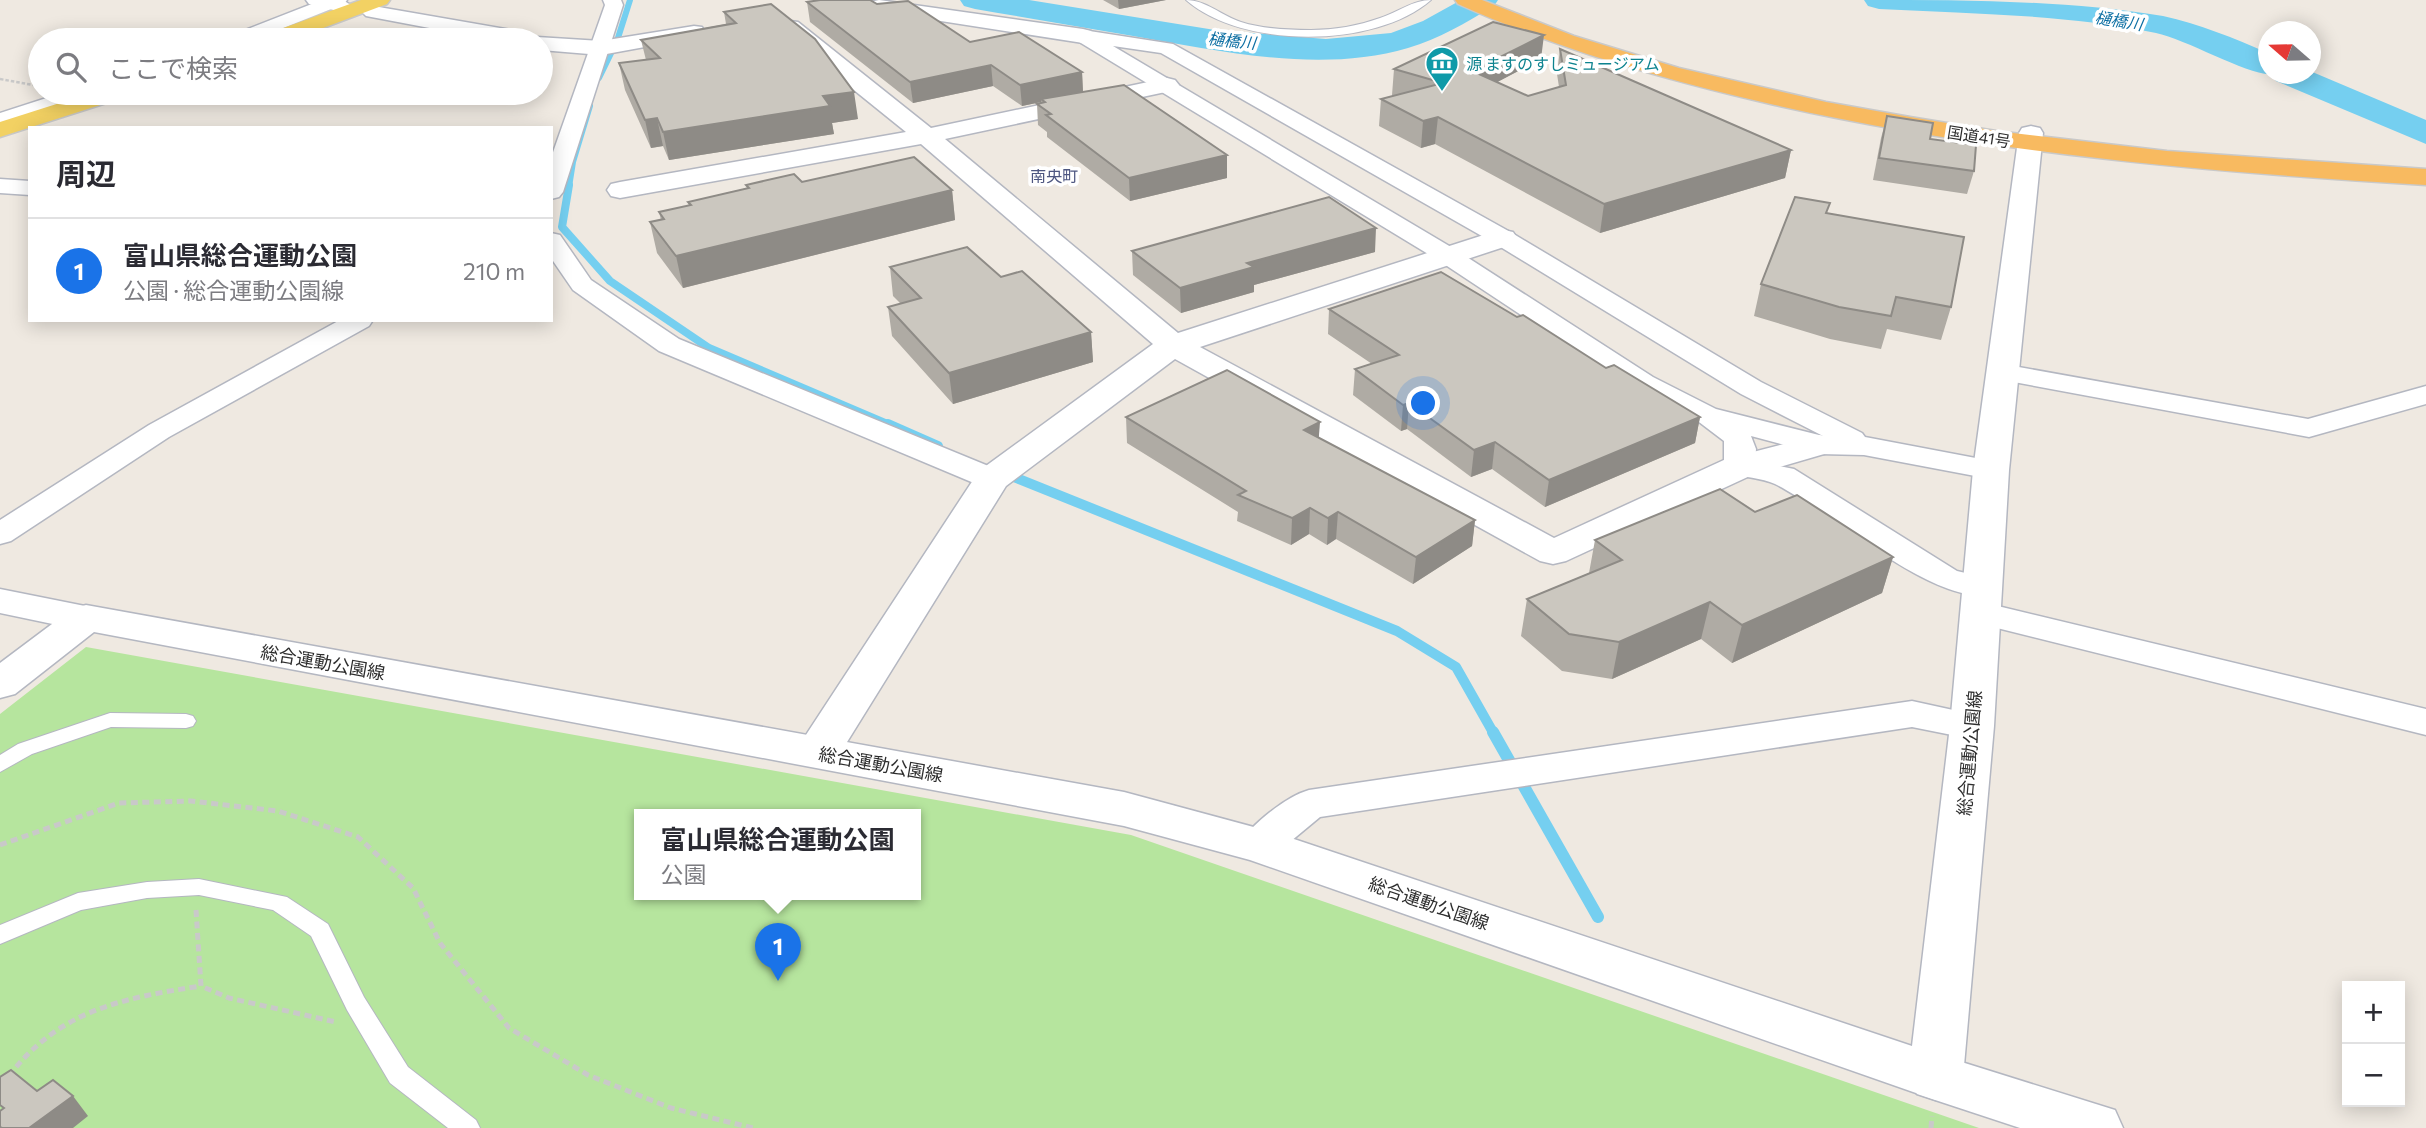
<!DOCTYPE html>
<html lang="ja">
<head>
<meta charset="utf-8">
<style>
	body { margin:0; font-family:Commissioner,"Noto Sans JP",sans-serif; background:#f2f2f3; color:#2b2b33 }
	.controls { position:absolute; right:21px; bottom:21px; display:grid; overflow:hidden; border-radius:0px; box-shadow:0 4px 18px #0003 }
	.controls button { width:63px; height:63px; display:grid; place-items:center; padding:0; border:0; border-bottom:2px solid #e1e1e2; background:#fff; color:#2b2b33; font:35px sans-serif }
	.compass { position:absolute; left:2258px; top:21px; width:63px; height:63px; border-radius:50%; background:#fff; box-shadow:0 4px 18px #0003; rotate:290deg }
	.you { position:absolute; left:1424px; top:404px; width:24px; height:24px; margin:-18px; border:5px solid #fff; border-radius:50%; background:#1a73e8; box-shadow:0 0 0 10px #1a73e833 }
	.badge { display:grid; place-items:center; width:46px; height:46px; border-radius:50%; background:#1a73e8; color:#fff; font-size:23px; font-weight:700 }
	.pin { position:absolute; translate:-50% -58px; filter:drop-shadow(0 2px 4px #0008) }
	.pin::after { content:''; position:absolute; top:37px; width:24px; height:21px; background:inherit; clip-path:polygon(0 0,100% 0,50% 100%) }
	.popup { position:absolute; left:634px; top:809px; width:287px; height:91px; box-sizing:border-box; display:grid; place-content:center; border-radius:0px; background:#fff; filter:drop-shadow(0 2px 5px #0005); font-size:23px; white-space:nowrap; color:#7c7c81 }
	.popup b { font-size:26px; color:#2b2b33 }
	.popup::after { content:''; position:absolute; left:50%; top:100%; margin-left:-14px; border:14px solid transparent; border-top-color:#fff }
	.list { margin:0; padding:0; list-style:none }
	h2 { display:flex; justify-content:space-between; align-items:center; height:91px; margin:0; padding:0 28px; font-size:30px }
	h2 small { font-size:23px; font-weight:400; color:#7c7c81 }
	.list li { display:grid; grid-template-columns:46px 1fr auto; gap:21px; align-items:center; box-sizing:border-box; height:105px; padding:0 28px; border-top:2px solid #e1e1e2 }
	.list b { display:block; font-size:26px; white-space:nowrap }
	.list p { margin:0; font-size:23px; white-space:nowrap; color:#7c7c81 }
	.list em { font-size:23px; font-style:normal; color:#7c7c81 }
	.icon { flex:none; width:38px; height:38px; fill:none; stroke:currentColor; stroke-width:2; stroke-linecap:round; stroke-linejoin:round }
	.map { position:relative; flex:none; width:2426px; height:1128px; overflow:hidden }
	.search { position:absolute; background:#fff; box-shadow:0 4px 18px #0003; left:28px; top:28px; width:525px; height:77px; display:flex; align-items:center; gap:18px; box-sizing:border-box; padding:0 24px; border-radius:38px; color:#7c7c81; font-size:26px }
	.panel { position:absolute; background:#fff; box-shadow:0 4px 18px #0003; left:28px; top:126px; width:525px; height:196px; border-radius:0px }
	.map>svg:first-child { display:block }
</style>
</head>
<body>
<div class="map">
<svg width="2426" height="1128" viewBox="0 0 2426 1128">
	<rect width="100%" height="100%" fill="#efe9e1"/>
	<path fill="#b6e59e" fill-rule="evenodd" d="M 86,647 L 1131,835 L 1979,1128 L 0,1128 L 0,714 ZM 640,815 L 916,815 L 916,895 L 640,895 Z"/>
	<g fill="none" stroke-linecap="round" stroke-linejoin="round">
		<g stroke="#75cff0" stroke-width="6">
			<path d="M 599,78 L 617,41 L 630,0"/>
			<path d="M 569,187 L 573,162 L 590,106"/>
		</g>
		<path stroke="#75cff0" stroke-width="8" d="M 569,185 L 562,227 L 610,281 L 709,348 L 892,426"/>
		<g stroke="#75cff0" stroke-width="10">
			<path d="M 888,424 L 938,446"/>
			<path d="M 1004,473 L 1397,631 L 1456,667 L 1494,734"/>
		</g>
		<path stroke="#75cff0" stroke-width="12" d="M 1493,732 L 1598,917"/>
		<g fill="#75cff0" fill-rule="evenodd">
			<path d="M 960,0 L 1029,0 L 1215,30 L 1326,39 L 1391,33 L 1423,21 L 1461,0 L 1498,0 L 1494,6 C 1465,23 1439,39 1408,48 C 1320,74 1220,51 1133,36 C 1080,27 1028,18 975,9 L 964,6 Z"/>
			<path d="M 1864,0 C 1964,0 2065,0 2163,16 C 2199,24 2234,38 2268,53 L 2268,74 L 2310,71 L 2426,120 L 2426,144 L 2276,81 L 2271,74 C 2249,76 2186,39 2156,33 C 2065,14 1971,14 1879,9 L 1868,6 Z"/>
		</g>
		<defs>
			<g id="service">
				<path d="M 1186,0 C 1206,0 1222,16 1241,22 C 1263,29 1288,30 1311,30 C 1334,30 1358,26 1380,18 C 1398,12 1413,0 1431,0 C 1375,49 1242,49 1186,0 Z"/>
				<path d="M 110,713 L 186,714 L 193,716 L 196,721 L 193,726 L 186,728 L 111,727 L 32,754 L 0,772 L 0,755 L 18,744 Z"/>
				<path d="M 199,879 L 287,897 L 328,924 L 364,997 L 408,1067 L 476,1120 L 480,1128 L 448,1128 L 390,1083 L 347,1010 L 311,936 L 273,910 L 199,895 L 147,898 L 81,910 L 0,944 L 0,925 L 78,893 L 147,882 Z"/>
			</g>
			<g id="minor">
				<path d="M 322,0 L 347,0 L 344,4 L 253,40 L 228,40 L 230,36 Z"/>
				<path d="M 603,0 L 621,0 L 623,5 L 563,192 L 559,197 L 551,199 L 551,158 L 605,5 Z"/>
				<path d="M 1083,30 L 1173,44 L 1512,233 L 1761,382 L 1862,433 L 1865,437 L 2002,463 L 2006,470 L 2002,477 L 1991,479 L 1864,455 L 1819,454 L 1751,436 L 1756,449 L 1755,461 L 1794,469 L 1957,571 L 1995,580 L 2000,587 L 1995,594 C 1936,609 1830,511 1775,484 C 1762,478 1743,477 1728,473 L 1724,467 L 1724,441 L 1699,422 L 1633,389 L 1438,260 L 1076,40 L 1074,36 ZM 1113,46 L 1161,53 L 1494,243 L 1741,394 L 1823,436 L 1716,409 L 1653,377 L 1456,250 Z"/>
				<path d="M 62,93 L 92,93 L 89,97 L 0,126 L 0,113 Z"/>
				<path d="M 0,179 L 30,181 L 30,195 L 0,193 Z"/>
				<path d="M 551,233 L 560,235 L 591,280 L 679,339 L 1003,472 L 1007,479 L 1003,486 L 992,488 L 981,486 L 659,351 L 573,290 L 551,258 Z"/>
				<path d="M 340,320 L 373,320 L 369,326 L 169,437 L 11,541 L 0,544 L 0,520 L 149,425 Z"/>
				<path d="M 2002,364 L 2308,419 L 2426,386 L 2426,404 L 2309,437 L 1992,378 L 1988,372 L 1992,366 Z"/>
				<path d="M 1981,602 L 2426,709 L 2426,735 L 1969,621 L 1964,613 L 1969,605 Z"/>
				<path d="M 1912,701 L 1985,717 L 1991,726 L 1985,735 L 1972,739 L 1912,727 L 1320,817 L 1273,856 L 1259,860 L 1245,856 L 1239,845 C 1250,825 1287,796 1309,790 Z"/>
			</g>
			<g id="tertiary">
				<path d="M 306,0 L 343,0 L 352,6 L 349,10 L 342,12 L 309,4 Z"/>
				<path d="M 879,0 L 1083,29 L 1091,31 L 1094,36 L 1091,41 L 1083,43 L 870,10 L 867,6 L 870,2 Z"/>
				<path d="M 373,6 L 528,33 L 537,37 L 601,41 L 694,26 L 702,27 L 705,32 L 702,37 L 694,38 L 601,55 L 541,50 L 541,40 L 493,40 L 366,16 L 362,12 L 366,8 Z"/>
				<path d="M 790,21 L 798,22 L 931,128 L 1167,78 L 1175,80 L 1179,85 L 1175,90 L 945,139 L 1178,333 L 1493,232 L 1503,230 L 1513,232 L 1517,238 L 1513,244 L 1200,347 L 1554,538 L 1726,459 L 1819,435 L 1831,438 L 1836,445 L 1831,452 L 1752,475 L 1566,561 L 1553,564 L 1540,561 L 1175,359 L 1006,486 L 834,763 L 818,767 L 802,763 L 796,752 L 802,741 L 979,471 L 1153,344 L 921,144 L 620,198 L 611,196 L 607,190 L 611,184 L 620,182 L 906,132 L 782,32 L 779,27 L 782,22 Z"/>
				<path d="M 0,589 L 100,609 L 106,618 L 100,627 L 86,631 L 0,613 Z"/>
				<path d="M 1936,1054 L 2115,1110 L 2123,1128 L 2020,1128 L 1917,1094 L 1909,1077 L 1917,1060 Z"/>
			</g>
			<path id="secondary" d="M 2031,126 L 2040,128 L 2043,133 L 2009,470 L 1994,726 L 1963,1077 L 1955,1094 L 1936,1100 L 1250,860 L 1124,826 L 94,632 L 15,694 L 0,698 L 0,663 L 72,609 L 86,605 L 1124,792 L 1276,833 L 1912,1046 L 1950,726 L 1973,470 L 2019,133 L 2022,128 Z"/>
			<g id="primary">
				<path d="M 361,0 L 390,0 L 387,4 L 291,40 L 261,40 L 264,35 Z"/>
				<path d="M 91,93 L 126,93 L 122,98 L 0,137 L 0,122 Z"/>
			</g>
			<path id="trunk" d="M 1455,0 L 1482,0 L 1574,36 L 1679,68 L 1826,102 L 1910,117 L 1996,131 L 2167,151 L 2426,169 L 2426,185 C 2207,172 1989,153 1775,105 C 1666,80 1560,50 1458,4 Z"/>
		</defs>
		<use href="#service" stroke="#b4b7c1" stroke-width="2"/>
		<use href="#minor" stroke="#b4b7c1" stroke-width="3"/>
		<use href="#tertiary" stroke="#b4b7c1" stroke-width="3"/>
		<use href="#secondary" stroke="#b4b7c1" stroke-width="3"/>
		<use href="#primary" stroke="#c9c9c9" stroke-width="3"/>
		<use href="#trunk" stroke="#c9c9c9" stroke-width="3"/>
		<path stroke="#c9c9c9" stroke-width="2.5" stroke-dasharray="3.5 2" stroke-linecap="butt" d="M 0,79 L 33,85"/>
		<g stroke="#c9c9c9" stroke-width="5" stroke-dasharray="7 4.5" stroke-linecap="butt">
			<path d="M 0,845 L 119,803 L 191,801 L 278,811 L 358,837 L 413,888 L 440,943 L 509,1028 L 588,1075 L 671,1108 L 753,1128"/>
			<path d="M 196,910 L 201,986 L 229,998 L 336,1022"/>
			<path d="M 9,1076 C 59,1010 123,998 201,986"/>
			<path d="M 1931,1128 L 1932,1116"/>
		</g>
		<use href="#service" fill="#fff" fill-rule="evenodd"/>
		<use href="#minor" fill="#fff" fill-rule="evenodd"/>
		<use href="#tertiary" fill="#fff" fill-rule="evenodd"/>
		<use href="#secondary" fill="#fff" fill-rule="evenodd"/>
		<use href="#primary" fill="#f2d163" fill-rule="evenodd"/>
		<use href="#trunk" fill="#f8ba60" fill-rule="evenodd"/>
	</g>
	<g fill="#afaba4">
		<path d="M 1103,0 L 1166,0 L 1119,9 Z"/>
		<path d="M 807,2 L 877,4 L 970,42 L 1082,72 L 1083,92 L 1227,178 L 1130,201 L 1047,137 L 1047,132 L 1038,125 L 1037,104 L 1041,102 L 1022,106 L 993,86 L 913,103 L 810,22 Z"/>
		<path d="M 724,12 L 858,119 L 832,123 L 834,134 L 669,160 L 663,146 L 651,148 L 625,90 L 619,63 L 646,60 L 641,40 L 726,24 Z"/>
		<path d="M 1560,49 L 1791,150 L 1785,178 L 1600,233 L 1435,144 L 1421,148 L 1379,126 L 1381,99 L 1394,96 L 1392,95 L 1394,69 L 1541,59 L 1497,82 L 1528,96 L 1559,87 L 1557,74 Z"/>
		<path d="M 1887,116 L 1930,139 L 1974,171 L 1967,194 L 1873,180 L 1881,138 Z"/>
		<path d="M 802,182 L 952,190 L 955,220 L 683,288 L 657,253 L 650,222 L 661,220 L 659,212 L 689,206 L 688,202 L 747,188 L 746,185 Z"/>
		<path d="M 1827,214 L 1951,307 L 1941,340 L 1887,329 L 1881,349 L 1830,339 L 1754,316 L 1761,284 Z"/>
		<path d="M 1132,251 L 1375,252 L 1254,285 L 1254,292 L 1181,313 L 1133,275 Z"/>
		<path d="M 890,267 L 1001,277 L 1091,332 L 1093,362 L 953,404 L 892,336 L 888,307 L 901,304 L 893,296 Z"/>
		<path d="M 1329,309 L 1517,317 L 1606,368 L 1700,417 L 1695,443 L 1545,507 L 1492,469 L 1471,477 L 1407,429 L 1401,431 L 1353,395 L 1355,369 L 1372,364 L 1328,334 Z"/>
		<path d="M 1126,417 L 1319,438 L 1475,520 L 1472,546 L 1413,584 L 1336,539 L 1327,545 L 1309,534 L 1291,545 L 1237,521 L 1238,512 L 1127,443 Z"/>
		<path d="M 1755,512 L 1893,557 L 1882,593 L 1732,663 L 1701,639 L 1612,679 L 1562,671 L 1521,636 L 1527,599 L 1589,573 L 1595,540 Z"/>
	</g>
	<g fill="#8e8b86">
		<path d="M 1118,0 L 1166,0 L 1119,9 Z"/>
		<path d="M 1544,35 L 1541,59 L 1469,97 L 1472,71 Z"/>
		<path d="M 991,65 L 993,86 L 913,103 L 910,82 Z"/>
		<path d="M 1082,72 L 1083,93 L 1041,99 L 1041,102 L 1022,106 L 1020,85 Z"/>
		<path d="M 854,92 L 858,119 L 832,123 L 834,134 L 669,160 L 663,132 L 823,96 Z"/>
		<path d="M 1438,117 L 1435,144 L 1421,148 L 1423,121 Z"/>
		<path d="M 657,118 L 663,146 L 651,148 L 645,120 Z"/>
		<path d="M 1791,150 L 1785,178 L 1600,233 L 1604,204 Z"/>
		<path d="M 1227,155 L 1227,178 L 1130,201 L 1129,178 Z"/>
		<path d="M 952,190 L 955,220 L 683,288 L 676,256 Z"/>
		<path d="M 1376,228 L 1375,252 L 1254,285 L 1254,292 L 1181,313 L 1180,288 L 1247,263 Z"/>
		<path d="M 1091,332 L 1093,362 L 953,404 L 949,373 Z"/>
		<path d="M 1409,403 L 1407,429 L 1401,431 L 1403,405 Z"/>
		<path d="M 1700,417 L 1695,443 L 1545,507 L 1549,480 Z"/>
		<path d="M 1320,422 L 1318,448 L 1304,430 Z"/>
		<path d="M 1495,442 L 1492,469 L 1471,477 L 1474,450 Z"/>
		<path d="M 1310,508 L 1309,534 L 1291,545 L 1292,518 Z"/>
		<path d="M 1338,512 L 1336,539 L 1327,545 L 1328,518 Z"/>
		<path d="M 1475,520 L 1472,546 L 1413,584 L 1416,557 Z"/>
		<path d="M 1893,557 L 1882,593 L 1732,663 L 1742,625 Z"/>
		<path d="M 1710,602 L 1701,639 L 1612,679 L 1619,642 Z"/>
		<path d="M 73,1096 L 88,1116 L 73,1128 L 29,1128 Z"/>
	</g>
	<g fill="#cbc7bf" stroke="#8e8b86" stroke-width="2">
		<path d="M 820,0 L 870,0 L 877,4 L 908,1 L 970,42 L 1019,32 L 1082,72 L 1020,85 L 991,65 L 910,82 L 807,2 Z"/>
		<path d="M 771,4 L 815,39 L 854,92 L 823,96 L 830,106 L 663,132 L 657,118 L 645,120 L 619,63 L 660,58 L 641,40 L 736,23 L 724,12 Z"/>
		<path d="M 1493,22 L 1544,35 L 1472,71 L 1528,96 L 1566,85 L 1560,49 L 1791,150 L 1604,204 L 1438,117 L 1423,121 L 1381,99 L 1443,83 L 1394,69 Z"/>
		<path d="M 1124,85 L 1227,155 L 1129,178 L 1046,115 L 1051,114 L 1037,104 L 1045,102 L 1041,99 Z"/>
		<path d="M 1887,116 L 1933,123 L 1930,139 L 1976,145 L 1974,171 L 1879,158 Z"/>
		<path d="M 914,157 L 952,190 L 676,256 L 650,222 L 664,219 L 659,212 L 691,205 L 688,202 L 749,188 L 746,185 L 794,174 L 802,182 Z"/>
		<path d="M 1329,197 L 1376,228 L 1247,263 L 1254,267 L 1180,288 L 1132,251 Z"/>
		<path d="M 1795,197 L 1830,203 L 1826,213 L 1964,237 L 1951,307 L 1896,297 L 1891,316 L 1839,307 L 1761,284 Z"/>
		<path d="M 967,247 L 1001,277 L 1022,271 L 1091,332 L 949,373 L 888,307 L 921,298 L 890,267 Z"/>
		<path d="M 1441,272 L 1517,317 L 1523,315 L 1606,368 L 1614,365 L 1700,417 L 1549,480 L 1495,442 L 1474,450 L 1409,403 L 1403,405 L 1355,369 L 1399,355 L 1329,309 Z"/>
		<path d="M 1227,370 L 1320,422 L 1304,430 L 1475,520 L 1416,557 L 1338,512 L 1328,518 L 1310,508 L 1292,518 L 1238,495 L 1246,491 L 1126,417 Z"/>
		<path d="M 1720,489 L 1755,512 L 1797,495 L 1893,557 L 1742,625 L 1710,602 L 1619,642 L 1569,634 L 1527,599 L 1622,560 L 1595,540 Z"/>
		<path d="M 11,1070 L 37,1091 L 53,1080 L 73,1096 L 29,1128 L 2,1128 L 0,1127 L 0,1111 L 4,1108 L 0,1105 L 0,1077 Z"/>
	</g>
	<defs>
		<symbol id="museum-pin" viewBox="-11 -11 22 30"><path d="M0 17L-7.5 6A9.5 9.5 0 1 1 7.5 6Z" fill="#0f9aa8" stroke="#fff"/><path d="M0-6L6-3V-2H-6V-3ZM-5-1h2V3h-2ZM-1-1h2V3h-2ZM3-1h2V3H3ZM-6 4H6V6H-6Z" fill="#fff"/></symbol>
	</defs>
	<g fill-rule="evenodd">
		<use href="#museum-pin" x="1423" y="44" width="38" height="52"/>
	</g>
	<g text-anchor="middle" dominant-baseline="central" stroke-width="7" stroke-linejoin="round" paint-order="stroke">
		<g font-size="16" font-style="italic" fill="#0d6fa3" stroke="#fff">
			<text transform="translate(2119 20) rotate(9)">樋橋川</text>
			<text transform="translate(1232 40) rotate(6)">樋橋川</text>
		</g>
		<g font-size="16" fill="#0d838f" stroke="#fff" text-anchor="start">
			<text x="1466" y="63">源 ますのすしミュージアム</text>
		</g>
		<g font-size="16" fill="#2e2e2e" stroke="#fff">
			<text transform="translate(1979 136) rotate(9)">国道41号</text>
		</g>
		<g font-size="16" fill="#4d5680" stroke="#fff">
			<text x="1054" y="175">南央町</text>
		</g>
		<g font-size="18" fill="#2e2e2e" stroke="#fff">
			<text transform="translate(323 662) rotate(10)">総合運動公園線</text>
			<text transform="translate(1969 753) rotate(-85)">総合運動公園線</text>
			<text transform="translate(881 764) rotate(10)">総合運動公園線</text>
			<text transform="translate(1429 903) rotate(19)">総合運動公園線</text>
		</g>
	</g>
</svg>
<div class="controls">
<button>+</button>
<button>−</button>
</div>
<svg class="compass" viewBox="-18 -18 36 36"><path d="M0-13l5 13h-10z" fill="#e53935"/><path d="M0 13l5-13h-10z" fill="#7c7c81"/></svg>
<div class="you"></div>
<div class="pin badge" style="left:778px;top:981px">1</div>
<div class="popup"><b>富山県総合運動公園</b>公園</div>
<div class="search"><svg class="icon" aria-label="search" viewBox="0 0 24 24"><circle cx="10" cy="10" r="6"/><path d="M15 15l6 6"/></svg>ここで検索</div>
<section class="panel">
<h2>周辺<small></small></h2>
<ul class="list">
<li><span class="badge">1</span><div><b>富山県総合運動公園</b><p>公園 · 総合運動公園線</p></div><em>210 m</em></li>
</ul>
</section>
</div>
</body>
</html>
